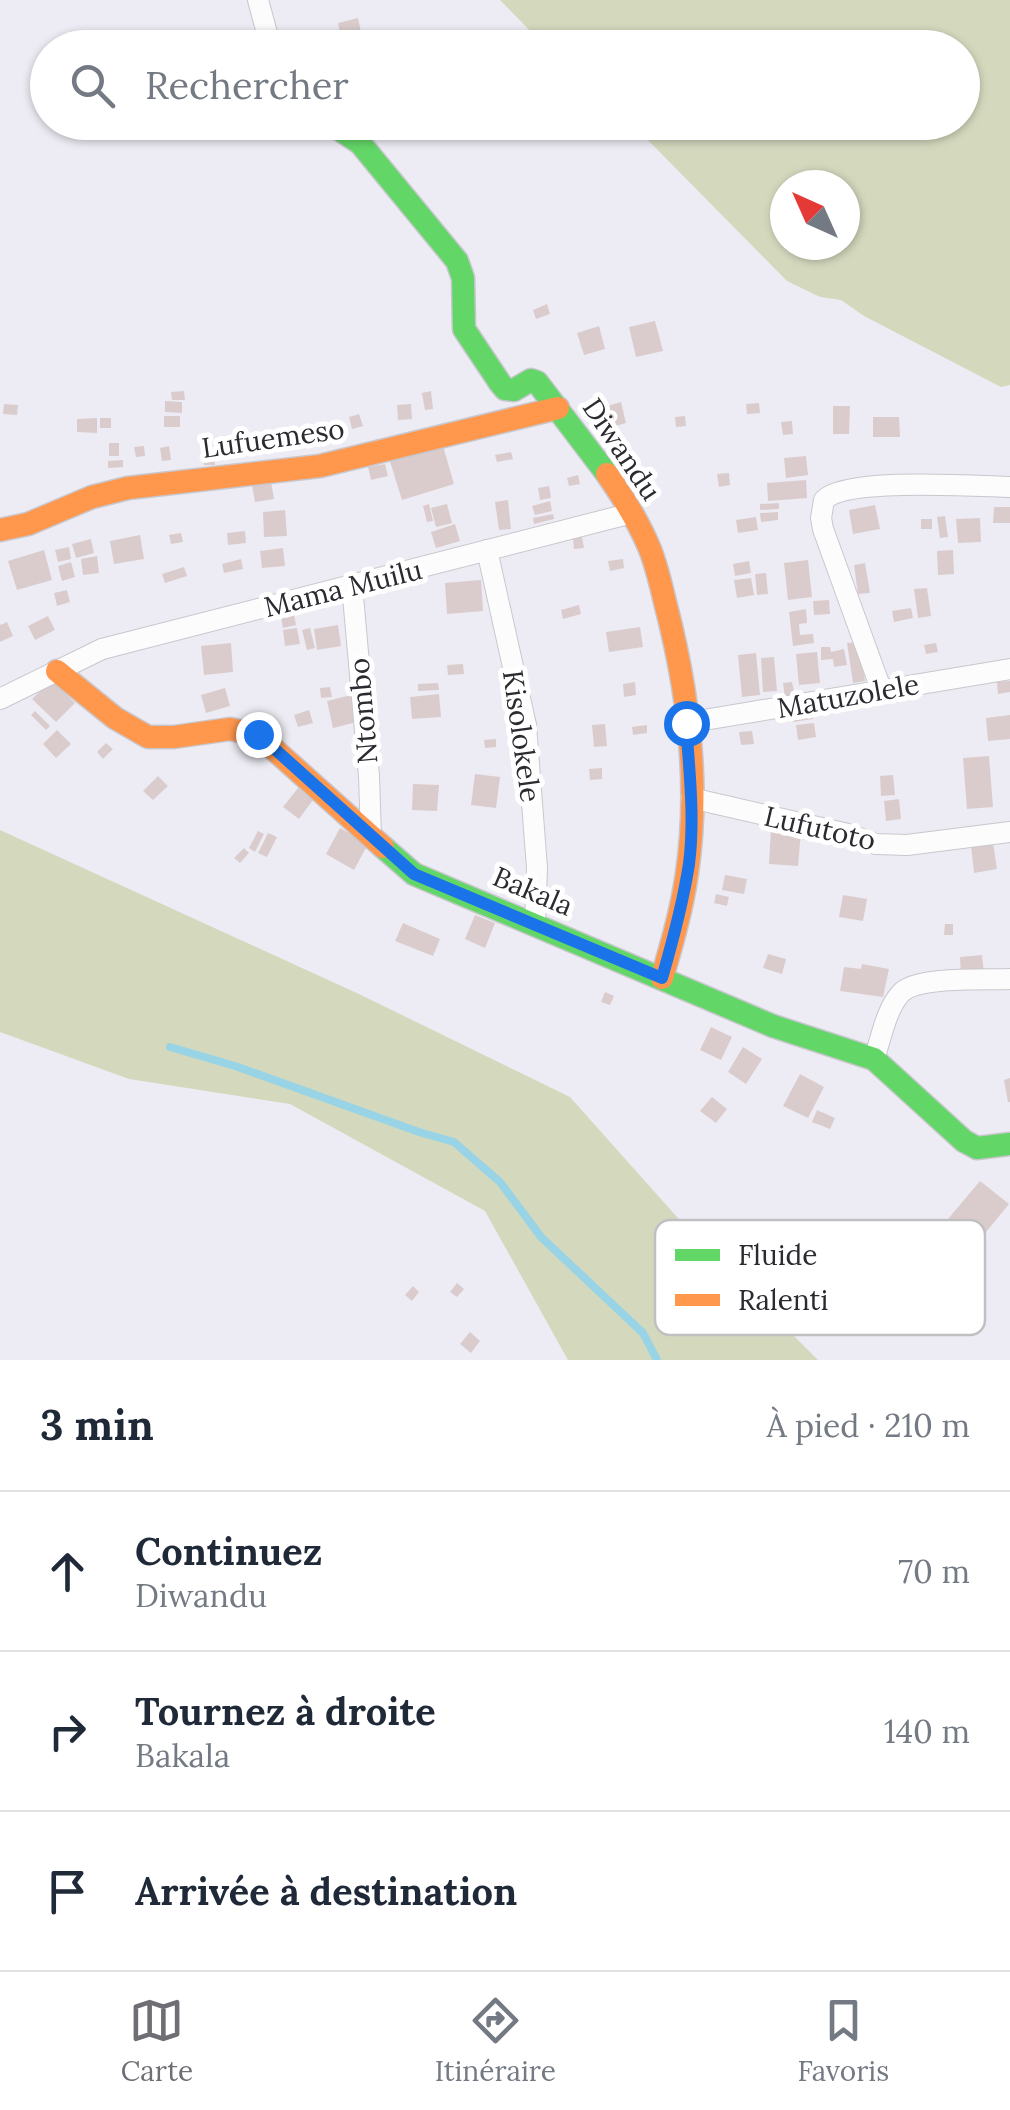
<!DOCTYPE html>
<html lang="fr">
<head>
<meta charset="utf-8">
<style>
	body { margin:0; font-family:Lora,serif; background:#f6f6f7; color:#1f2937 }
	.compass { position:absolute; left:770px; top:170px; width:90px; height:90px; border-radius:50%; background:#fff; box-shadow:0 2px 8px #0004; rotate:315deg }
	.stop { position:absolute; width:30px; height:30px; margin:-22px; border:8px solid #1a73e8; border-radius:50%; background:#fff }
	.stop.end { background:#1a73e8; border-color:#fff; box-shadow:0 2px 10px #0008 }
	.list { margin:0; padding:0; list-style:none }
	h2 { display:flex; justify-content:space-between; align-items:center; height:130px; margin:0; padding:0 40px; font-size:42px }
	h2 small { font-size:32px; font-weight:400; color:#747a83 }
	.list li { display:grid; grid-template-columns:65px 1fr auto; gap:30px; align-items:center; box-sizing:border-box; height:160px; padding:0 40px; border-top:2px solid #e0e1e3 }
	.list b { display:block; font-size:38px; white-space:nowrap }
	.list p { margin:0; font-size:32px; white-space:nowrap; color:#747a83 }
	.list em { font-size:32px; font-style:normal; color:#747a83 }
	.icon { flex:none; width:55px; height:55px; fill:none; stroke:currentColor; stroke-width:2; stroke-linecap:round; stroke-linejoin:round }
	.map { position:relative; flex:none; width:1010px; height:1360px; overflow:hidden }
	.search { position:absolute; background:#fff; box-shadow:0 2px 8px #0004; left:30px; right:30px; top:30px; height:110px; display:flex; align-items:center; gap:25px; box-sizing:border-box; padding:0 35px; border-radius:55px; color:#747a83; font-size:38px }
	.sheet { height:610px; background:#fff }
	nav { display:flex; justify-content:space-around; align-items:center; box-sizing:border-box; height:140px; border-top:2px solid #e0e1e3; background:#fff; font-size:28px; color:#747a83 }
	nav a { display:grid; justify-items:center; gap:5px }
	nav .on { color:#706e75 }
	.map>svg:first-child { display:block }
</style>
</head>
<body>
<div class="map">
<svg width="1010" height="1360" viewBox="0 0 1010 1360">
	<rect width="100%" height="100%" fill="#edecf4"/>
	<g fill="#d4d9be" fill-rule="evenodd">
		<path d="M 500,0 L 1010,0 L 1010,385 L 1001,387 L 864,316 L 841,300 L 820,297 L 787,281 L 631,123 L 962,122 L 962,48 L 546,47 ZM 785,185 L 845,185 L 845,245 L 785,245 Z"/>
		<path d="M 0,830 L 361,995 L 570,1097 L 693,1235 L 818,1360 L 568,1360 L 485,1211 L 290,1104 L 129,1079 L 0,1032 Z"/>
	</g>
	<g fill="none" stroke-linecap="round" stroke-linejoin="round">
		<path stroke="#98d4e5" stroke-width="8" d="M 170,1047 L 235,1066 L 419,1132 L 454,1142 L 500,1182 L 541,1237 L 643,1333 L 657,1360"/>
	</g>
	<g fill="#dacccc">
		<path d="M 358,18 L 363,42 L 343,46 L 338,23 Z"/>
		<path d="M 243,123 L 244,132 L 231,134 L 230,125 Z"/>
		<path d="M 547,304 L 550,314 L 536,319 L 533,310 Z"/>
		<path d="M 655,321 L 663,351 L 636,357 L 629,327 Z"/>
		<path d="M 599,326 L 605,349 L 584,355 L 577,333 Z"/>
		<path d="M 184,391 L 185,400 L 172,400 L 171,392 Z"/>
		<path d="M 431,391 L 433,409 L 425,410 L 422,393 Z"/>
		<path d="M 165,401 L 182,402 L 182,413 L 165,412 Z"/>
		<path d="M 621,402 L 626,423 L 602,430 L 597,409 Z"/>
		<path d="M 759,403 L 760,413 L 747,414 L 746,404 Z"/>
		<path d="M 4,404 L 18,405 L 17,415 L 3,414 Z"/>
		<path d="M 411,404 L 412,419 L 398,420 L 397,405 Z"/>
		<path d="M 833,406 L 850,406 L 849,434 L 833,434 Z"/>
		<path d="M 359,414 L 363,426 L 352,429 L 349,417 Z"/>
		<rect x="164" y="416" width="16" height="11"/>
		<path d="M 685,416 L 686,426 L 676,427 L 675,417 Z"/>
		<path d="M 873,417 L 899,417 L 900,437 L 873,437 Z"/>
		<path d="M 97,418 L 97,433 L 77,432 L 77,419 Z"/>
		<rect x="100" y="418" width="11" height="10"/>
		<path d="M 792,421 L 793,434 L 783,435 L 781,422 Z"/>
		<path d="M 441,439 L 454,484 L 402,500 L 388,455 Z"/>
		<rect x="109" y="443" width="10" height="13"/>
		<path d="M 213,444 L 215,465 L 204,465 L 201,445 Z"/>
		<path d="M 144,446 L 145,456 L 136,457 L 134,447 Z"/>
		<path d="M 169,446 L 171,460 L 162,461 L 160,448 Z"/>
		<path d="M 626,451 L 627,467 L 618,468 L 617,452 Z"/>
		<path d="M 511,452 L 513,459 L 497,462 L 495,455 Z"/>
		<path d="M 806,456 L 808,475 L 786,478 L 784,458 Z"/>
		<path d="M 123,460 L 123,467 L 108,468 L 108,461 Z"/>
		<path d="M 385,464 L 388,476 L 371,480 L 368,467 Z"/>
		<path d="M 729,473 L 730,485 L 719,487 L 717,474 Z"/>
		<path d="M 578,475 L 580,484 L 569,486 L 567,478 Z"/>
		<path d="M 270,476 L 274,499 L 255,502 L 251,480 Z"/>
		<path d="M 806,480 L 807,498 L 768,501 L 767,483 Z"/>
		<path d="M 549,486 L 551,498 L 540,500 L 538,488 Z"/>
		<path d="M 508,500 L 511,529 L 499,530 L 495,502 Z"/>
		<path d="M 550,501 L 552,511 L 535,515 L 532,506 Z"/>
		<path d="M 779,503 L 779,509 L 760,510 L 760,504 Z"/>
		<path d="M 429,504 L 433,521 L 427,522 L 423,506 Z"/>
		<path d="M 447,504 L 452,523 L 436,527 L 431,508 Z"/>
		<path d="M 875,505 L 880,529 L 853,534 L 849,510 Z"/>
		<path d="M 994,507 L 1010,507 L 1010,523 L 993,523 Z"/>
		<path d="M 285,510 L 287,536 L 264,537 L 263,512 Z"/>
		<path d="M 778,512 L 778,520 L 761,522 L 760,513 Z"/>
		<path d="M 553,514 L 554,519 L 534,524 L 533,518 Z"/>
		<path d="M 945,516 L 948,537 L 940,538 L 937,517 Z"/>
		<path d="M 756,517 L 758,530 L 738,533 L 736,520 Z"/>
		<path d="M 980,518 L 981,542 L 958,543 L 956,519 Z"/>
		<rect x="921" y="519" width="11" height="10"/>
		<path d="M 455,524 L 460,541 L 436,548 L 431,532 Z"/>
		<path d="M 245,531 L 246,543 L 228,545 L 227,533 Z"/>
		<path d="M 181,533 L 183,542 L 171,544 L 169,535 Z"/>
		<path d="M 140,535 L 144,559 L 114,564 L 110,541 Z"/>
		<path d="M 582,537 L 584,548 L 574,549 L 573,538 Z"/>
		<path d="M 91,539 L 94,553 L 76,558 L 72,544 Z"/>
		<path d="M 69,547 L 71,559 L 58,562 L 55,550 Z"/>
		<path d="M 283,548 L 285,566 L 262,568 L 260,551 Z"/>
		<path d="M 44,550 L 52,580 L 17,590 L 8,561 Z"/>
		<path d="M 953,550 L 954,574 L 938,575 L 937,551 Z"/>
		<path d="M 97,556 L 99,573 L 83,575 L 81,559 Z"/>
		<path d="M 241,559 L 243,569 L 224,573 L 222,564 Z"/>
		<path d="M 623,559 L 624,568 L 610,571 L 608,561 Z"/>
		<path d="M 808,560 L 812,597 L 788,600 L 784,563 Z"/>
		<path d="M 749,561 L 751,573 L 735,576 L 733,564 Z"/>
		<path d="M 71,562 L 75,577 L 62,581 L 58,566 Z"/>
		<path d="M 865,563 L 870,593 L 858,594 L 854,565 Z"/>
		<path d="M 184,567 L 187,576 L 165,583 L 162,574 Z"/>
		<path d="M 766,573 L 768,594 L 757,595 L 755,574 Z"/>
		<path d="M 751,578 L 754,595 L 737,598 L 734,580 Z"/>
		<path d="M 481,580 L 483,611 L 447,614 L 445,583 Z"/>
		<path d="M 927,588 L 931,616 L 918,618 L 914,589 Z"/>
		<path d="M 67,590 L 70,602 L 57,606 L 54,593 Z"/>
		<path d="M 829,600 L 830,614 L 814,615 L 813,601 Z"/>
		<path d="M 579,605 L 581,614 L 563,619 L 561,610 Z"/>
		<path d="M 911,608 L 913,618 L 894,622 L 892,611 Z"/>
		<path d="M 806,609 L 807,623 L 799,624 L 800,635 L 813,634 L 814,643 L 793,646 L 789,612 Z"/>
		<path d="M 294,615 L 296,625 L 283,628 L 281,617 Z"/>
		<path d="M 48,616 L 55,630 L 35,640 L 28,626 Z"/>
		<path d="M 7,622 L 13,636 L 0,642 L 0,625 Z"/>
		<path d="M 338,625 L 341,646 L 317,650 L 314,629 Z"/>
		<path d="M 640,627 L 643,647 L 609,652 L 606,632 Z"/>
		<path d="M 297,628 L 300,644 L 285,646 L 283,630 Z"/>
		<path d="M 310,628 L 315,648 L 307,650 L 302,630 Z"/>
		<path d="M 859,642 L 865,681 L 853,683 L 847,643 Z"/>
		<path d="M 231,643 L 233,672 L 204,675 L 201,646 Z"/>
		<path d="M 936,643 L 938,652 L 926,654 L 924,645 Z"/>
		<path d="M 821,647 L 830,647 L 831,652 L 844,649 L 847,665 L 834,667 L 833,659 L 821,660 Z"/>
		<path d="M 817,652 L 820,683 L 799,685 L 796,654 Z"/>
		<path d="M 756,653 L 760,695 L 742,697 L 738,655 Z"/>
		<path d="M 774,657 L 777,691 L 763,692 L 761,658 Z"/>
		<path d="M 463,664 L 464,674 L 448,675 L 447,665 Z"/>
		<path d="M 52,680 L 75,703 L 56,722 L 32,699 Z"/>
		<path d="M 1010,681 L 1010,692 L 998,694 L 997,682 Z"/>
		<path d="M 635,682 L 636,695 L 624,697 L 623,684 Z"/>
		<path d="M 792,682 L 795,696 L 785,698 L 783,683 Z"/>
		<path d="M 438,683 L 439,690 L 418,691 L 418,684 Z"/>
		<path d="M 330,687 L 332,697 L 321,698 L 320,688 Z"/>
		<path d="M 225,688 L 230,706 L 206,713 L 201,695 Z"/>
		<path d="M 439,694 L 441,717 L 412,719 L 410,697 Z"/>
		<path d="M 351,695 L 357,722 L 333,728 L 327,701 Z"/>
		<path d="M 309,710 L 313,723 L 298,727 L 294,715 Z"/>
		<path d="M 812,710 L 813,719 L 793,722 L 792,713 Z"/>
		<path d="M 35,711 L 50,726 L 46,730 L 31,715 Z"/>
		<path d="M 1010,715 L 1010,739 L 988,741 L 986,718 Z"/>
		<path d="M 814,723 L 816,737 L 798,740 L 796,725 Z"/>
		<path d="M 605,724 L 607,746 L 594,747 L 592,725 Z"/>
		<path d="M 647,725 L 647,733 L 633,735 L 632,727 Z"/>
		<path d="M 57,730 L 71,744 L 56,758 L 43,744 Z"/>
		<path d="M 752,731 L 754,744 L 741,745 L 739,732 Z"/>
		<path d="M 496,739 L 496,747 L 485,748 L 484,740 Z"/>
		<path d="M 106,743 L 113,749 L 103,759 L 97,752 Z"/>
		<path d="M 989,756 L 993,807 L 967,809 L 963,758 Z"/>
		<path d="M 602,768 L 602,779 L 590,780 L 589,769 Z"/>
		<path d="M 475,774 L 500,777 L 496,808 L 471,805 Z"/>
		<path d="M 893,775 L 895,795 L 881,796 L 880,776 Z"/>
		<path d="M 158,776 L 168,786 L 153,800 L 143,791 Z"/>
		<path d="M 413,784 L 439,785 L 437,811 L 412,810 Z"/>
		<path d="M 298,788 L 313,800 L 299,819 L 283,807 Z"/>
		<path d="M 899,799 L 901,819 L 886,821 L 884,801 Z"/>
		<path d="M 340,828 L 368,844 L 354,870 L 326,854 Z"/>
		<path d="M 771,829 L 801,831 L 798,866 L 769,864 Z"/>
		<path d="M 258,831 L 264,834 L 255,852 L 249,848 Z"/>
		<path d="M 268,833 L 277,837 L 267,857 L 258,853 Z"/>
		<path d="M 993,843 L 997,869 L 974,873 L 971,846 Z"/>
		<path d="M 244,848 L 249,853 L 240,863 L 234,858 Z"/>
		<path d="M 725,875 L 747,879 L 744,894 L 722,890 Z"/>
		<path d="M 716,894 L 729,897 L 727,906 L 714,903 Z"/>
		<path d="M 843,895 L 867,899 L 863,921 L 839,917 Z"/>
		<path d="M 475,915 L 495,923 L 485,948 L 465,939 Z"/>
		<path d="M 403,923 L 440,939 L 433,956 L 395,941 Z"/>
		<path d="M 945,924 L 953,924 L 953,935 L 944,935 Z"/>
		<path d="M 768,954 L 786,959 L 782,974 L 763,968 Z"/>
		<path d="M 982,955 L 984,974 L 961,976 L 960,957 Z"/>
		<path d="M 862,964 L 889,969 L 883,997 L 840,991 L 844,967 L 861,969 Z"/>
		<path d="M 605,992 L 614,996 L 610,1005 L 601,1002 Z"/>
		<path d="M 711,1027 L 732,1037 L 721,1060 L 700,1050 Z"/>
		<path d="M 743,1047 L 762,1059 L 746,1084 L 728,1072 Z"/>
		<path d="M 800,1074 L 824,1087 L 808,1118 L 783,1106 Z"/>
		<path d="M 1010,1078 L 1010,1102 L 1008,1102 L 1004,1080 Z"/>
		<path d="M 712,1097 L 727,1109 L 716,1123 L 700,1111 Z"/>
		<path d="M 817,1110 L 835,1118 L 830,1129 L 812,1122 Z"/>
		<path d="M 980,1181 L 1009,1204 L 977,1243 L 948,1219 Z"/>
		<path d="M 457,1283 L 464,1289 L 457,1297 L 450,1292 Z"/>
		<path d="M 413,1286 L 419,1292 L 412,1301 L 405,1295 Z"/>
		<path d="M 470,1332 L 480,1341 L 471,1353 L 460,1344 Z"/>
	</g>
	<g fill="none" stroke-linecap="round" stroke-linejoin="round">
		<defs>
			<g id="street">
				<path d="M 258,0 L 271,48"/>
				<path d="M 487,550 L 526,725 L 537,868 L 535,924"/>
				<path d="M 352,585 L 369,776 L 371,837"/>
				<path d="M 881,689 L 823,529 L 821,518 L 824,500 C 846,477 974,486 1010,487"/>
				<path d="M 0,699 L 102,649 L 632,513"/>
				<path d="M 686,723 L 1010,669"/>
				<path d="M 691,798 L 848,834 L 876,844 L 907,845 L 1010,832"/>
				<path d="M 874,1059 C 881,1039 886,1009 901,993 C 917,976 985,980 1010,979"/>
			</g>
			<g id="fast">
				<path d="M 328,122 L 360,143 L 457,261 L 463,278 L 464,329 L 500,383 L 505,389 L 514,390 L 531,380 L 537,382 L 607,474"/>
				<path d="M 383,847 L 414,874 L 773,1026 L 874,1059 L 964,1141 L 977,1148 L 1010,1144"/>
			</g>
			<g id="slow">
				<path d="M 607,474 C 623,497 638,521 649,547 C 657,566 661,586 666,606 C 688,691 700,785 687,873 C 682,909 672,943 662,978"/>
				<path d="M 0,530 L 28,524 L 92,497 L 128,488 L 320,466 L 558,408"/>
				<path d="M 57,671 L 115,718 L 148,737 L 174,737 L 230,729 L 258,735 L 383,847"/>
			</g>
		</defs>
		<use href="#street" stroke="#c8c7cd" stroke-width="22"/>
		<use href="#fast" stroke="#c8c7cd" stroke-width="25"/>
		<use href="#slow" stroke="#c8c7cd" stroke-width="25"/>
		<use href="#street" stroke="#fcfcfd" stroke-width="20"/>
		<use href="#fast" stroke="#63d668" stroke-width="22"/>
		<use href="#slow" stroke="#ff974d" stroke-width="22"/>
	</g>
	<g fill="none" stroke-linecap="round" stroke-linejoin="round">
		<path stroke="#1a73e8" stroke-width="12" d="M 258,734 L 414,874 L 662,978 C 673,940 683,903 689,864 C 695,817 689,769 686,723"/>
	</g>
	<g text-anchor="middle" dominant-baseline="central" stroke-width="10" stroke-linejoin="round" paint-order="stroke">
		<g font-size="28" fill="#2c2a30" stroke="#fff">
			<text transform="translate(273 438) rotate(-8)">Lufuemeso</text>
			<text transform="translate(622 449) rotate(56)">Diwandu</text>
			<text transform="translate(343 588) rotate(-14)">Mama Muilu</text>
			<text transform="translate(848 696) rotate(-10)">Matuzolele</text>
			<text transform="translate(363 711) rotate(-95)">Ntombo</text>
			<text transform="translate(522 736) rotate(82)">Kisolokele</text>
			<text transform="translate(820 828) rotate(13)">Lufutoto</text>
			<text transform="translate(533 891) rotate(23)">Bakala</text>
		</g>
	</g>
	<rect x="655" y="1220" width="330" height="115" rx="15" fill="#fff" stroke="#c0bfc1" stroke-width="2.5"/>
	<rect x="675" y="1249" width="45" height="12" fill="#63d668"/>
	<rect x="675" y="1294" width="45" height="12" fill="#ff974d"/>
	<g font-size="28" fill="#2c2a30">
		<text x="738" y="1265">Fluide</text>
		<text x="738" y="1310">Ralenti</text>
	</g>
</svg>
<svg class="compass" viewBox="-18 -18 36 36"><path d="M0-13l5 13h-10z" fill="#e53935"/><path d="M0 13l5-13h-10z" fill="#747a83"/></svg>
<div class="stop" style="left:686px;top:723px"></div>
<div class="stop end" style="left:258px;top:734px"></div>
<div class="search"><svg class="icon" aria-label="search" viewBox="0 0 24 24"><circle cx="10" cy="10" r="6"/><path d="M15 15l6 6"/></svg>Rechercher</div>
</div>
<section class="sheet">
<h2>3 min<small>À pied · 210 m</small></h2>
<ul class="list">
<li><svg class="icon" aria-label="ahead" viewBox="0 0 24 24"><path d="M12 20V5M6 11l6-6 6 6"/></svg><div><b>Continuez</b><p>Diwandu</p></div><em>70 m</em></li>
<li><svg class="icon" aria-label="right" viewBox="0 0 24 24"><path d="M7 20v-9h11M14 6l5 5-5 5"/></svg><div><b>Tournez à droite</b><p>Bakala</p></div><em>140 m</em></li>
<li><svg class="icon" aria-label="arrive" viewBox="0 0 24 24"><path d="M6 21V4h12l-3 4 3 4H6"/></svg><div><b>Arrivée à destination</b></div></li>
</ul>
</section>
<nav>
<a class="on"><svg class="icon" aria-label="map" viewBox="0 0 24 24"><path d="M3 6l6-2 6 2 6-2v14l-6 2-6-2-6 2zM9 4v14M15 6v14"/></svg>Carte</a>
<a><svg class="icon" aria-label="directions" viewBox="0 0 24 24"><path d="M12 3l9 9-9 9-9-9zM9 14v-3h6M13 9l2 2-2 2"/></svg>Itinéraire</a>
<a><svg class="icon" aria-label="saved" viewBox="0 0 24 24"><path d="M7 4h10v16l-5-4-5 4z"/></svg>Favoris</a>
</nav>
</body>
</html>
